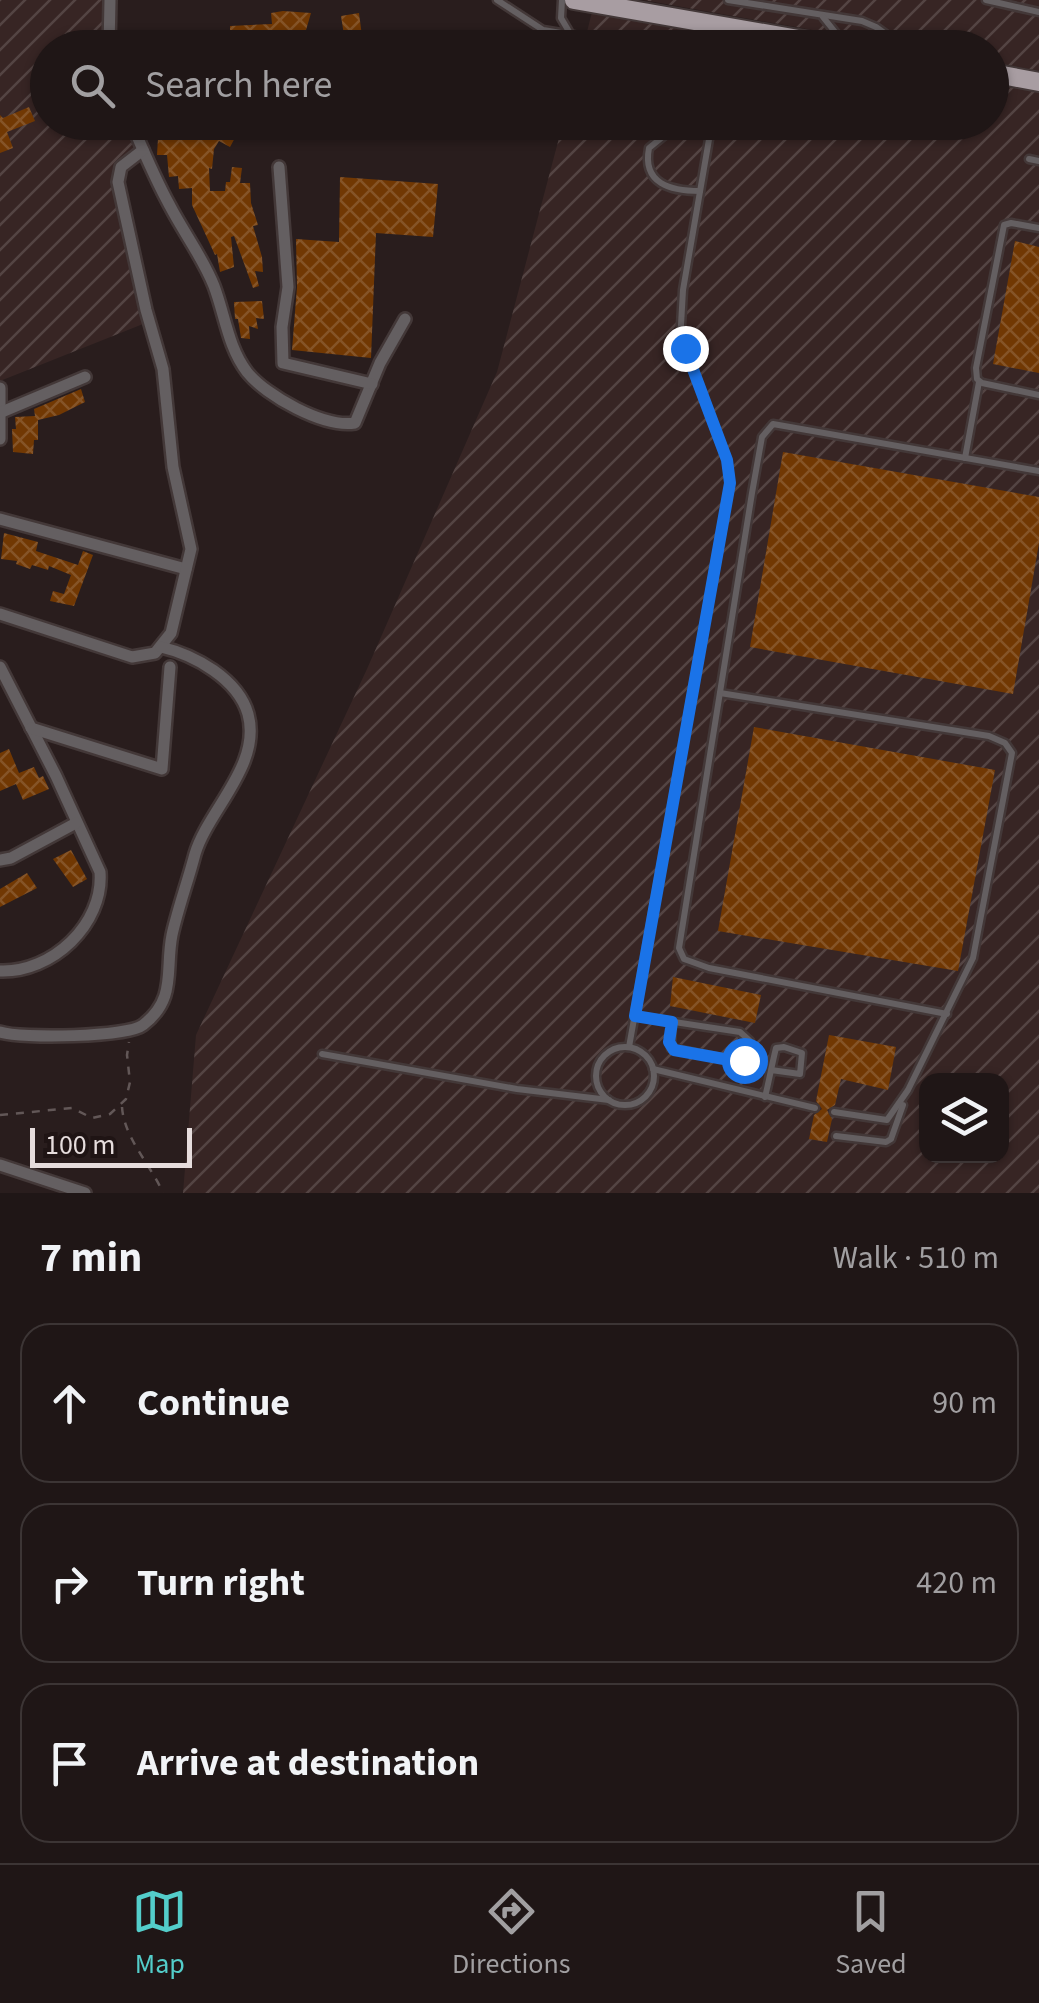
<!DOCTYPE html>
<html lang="en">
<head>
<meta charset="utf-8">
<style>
	body { margin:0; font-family:"Source Sans 3",sans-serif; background:#2c2323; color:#f1f3f6 }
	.controls { position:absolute; right:30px; bottom:30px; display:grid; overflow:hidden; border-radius:20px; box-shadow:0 2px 8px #0004 }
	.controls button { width:90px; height:90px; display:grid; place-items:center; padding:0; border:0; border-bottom:2px solid #3c3535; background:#1f1616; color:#f1f3f6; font:50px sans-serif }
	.scale { position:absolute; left:30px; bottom:25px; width:162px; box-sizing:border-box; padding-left:10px; border:5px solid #e6dddd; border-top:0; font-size:28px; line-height:35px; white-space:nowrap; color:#e6dddd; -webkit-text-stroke:8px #1f1414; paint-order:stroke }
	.stop { position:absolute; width:30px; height:30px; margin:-22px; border:8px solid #1a73e8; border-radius:50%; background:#fff }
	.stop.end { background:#1a73e8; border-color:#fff; box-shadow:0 2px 10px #0008 }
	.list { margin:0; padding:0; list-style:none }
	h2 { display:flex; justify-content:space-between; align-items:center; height:130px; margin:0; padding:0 40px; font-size:42px }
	h2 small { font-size:32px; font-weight:400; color:#a19fa1 }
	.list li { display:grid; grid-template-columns:65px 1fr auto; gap:30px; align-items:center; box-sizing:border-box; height:160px; margin:0 20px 20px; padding:0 20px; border:2px solid #3c3535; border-radius:30px }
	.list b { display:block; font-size:38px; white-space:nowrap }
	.list em { font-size:32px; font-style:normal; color:#a19fa1 }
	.icon { flex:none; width:55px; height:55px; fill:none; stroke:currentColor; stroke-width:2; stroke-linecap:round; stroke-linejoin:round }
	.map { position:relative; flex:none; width:1039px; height:1193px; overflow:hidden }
	.search { position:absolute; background:#1f1616; box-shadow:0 2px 8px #0004; left:30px; right:30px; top:30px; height:110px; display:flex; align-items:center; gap:25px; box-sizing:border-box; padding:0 35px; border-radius:55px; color:#a19fa1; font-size:38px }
	.sheet { height:670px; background:#1f1616 }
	nav { display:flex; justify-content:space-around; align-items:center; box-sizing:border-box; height:140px; border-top:2px solid #3c3535; background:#1f1616; font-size:28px; color:#a19fa1 }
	nav a { display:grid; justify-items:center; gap:5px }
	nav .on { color:#53cdca }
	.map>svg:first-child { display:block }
</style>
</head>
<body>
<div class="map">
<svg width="1039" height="1193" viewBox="0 0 1039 1193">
	<defs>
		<pattern id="industrial-furrows" width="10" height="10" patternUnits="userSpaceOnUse" patternTransform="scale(2.5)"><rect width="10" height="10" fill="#372524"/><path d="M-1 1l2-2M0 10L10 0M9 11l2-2" fill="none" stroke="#544443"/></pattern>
		<pattern id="building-cross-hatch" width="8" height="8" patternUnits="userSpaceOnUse" patternTransform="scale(2.5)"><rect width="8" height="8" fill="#713803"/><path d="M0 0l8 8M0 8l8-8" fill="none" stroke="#855427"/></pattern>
	</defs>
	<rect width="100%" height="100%" fill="#291d1d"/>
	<g fill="url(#industrial-furrows)" fill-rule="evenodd">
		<path d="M 0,0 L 112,0 L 112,47 L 48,48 L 48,122 L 133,123 L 143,146 L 121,168 L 120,185 L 148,322 L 0,381 Z"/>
		<path d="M 643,0 L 1039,0 L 1039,71 L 992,62 L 992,48 L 909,47 Z"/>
		<path d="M 594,4 L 850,48 L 583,48 Z"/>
		<path d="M 992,73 L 1039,82 L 1039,1193 L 183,1193 L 196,1035 L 367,669 L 497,372 L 563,123 L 992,122 ZM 926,1080 L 1002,1080 L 1002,1156 L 926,1156 Z"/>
	</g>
	<g fill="url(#building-cross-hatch)">
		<path d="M 283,11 L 311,13 L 304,37 L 308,38 L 306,48 L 292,48 L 295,34 L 269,41 L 271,48 L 231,48 L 227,31 L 230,30 L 230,26 L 272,24 L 271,13 Z"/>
		<path d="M 359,13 L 363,44 L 360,43 L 361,48 L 346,48 L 341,16 Z"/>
		<path d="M 29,107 L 35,121 L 7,132 L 13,148 L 0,153 L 0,115 L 3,118 Z"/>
		<path d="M 167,122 L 188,122 L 202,132 L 209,122 L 222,122 L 219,127 L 236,136 L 230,147 L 219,141 L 214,149 L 212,169 L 209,168 L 210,191 L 225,191 L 226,182 L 230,182 L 232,167 L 242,168 L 240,183 L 250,183 L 251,203 L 258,225 L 253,226 L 262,257 L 263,272 L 255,271 L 259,286 L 253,288 L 234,236 L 231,237 L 234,267 L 220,272 L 217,254 L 215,255 L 192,205 L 192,188 L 179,189 L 178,176 L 169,177 L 167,155 L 157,155 L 158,138 Z"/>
		<path d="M 340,177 L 438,184 L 433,237 L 376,233 L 371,358 L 292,350 L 297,287 L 296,239 L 339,242 Z"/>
		<path d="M 1015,241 L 1039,247 L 1039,373 L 993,364 Z"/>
		<path d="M 262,301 L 264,319 L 256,318 L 258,329 L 249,326 L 250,339 L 241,338 L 238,319 L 235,319 L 234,302 Z"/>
		<path d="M 81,389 L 85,402 L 59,415 L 38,420 L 38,440 L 34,440 L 33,454 L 13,452 L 12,429 L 16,429 L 15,417 L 35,416 L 34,409 Z"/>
		<path d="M 783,452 L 1039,497 L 1039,543 L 1013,694 L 750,647 Z"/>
		<path d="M 4,533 L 38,542 L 36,551 L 78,565 L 83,551 L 93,555 L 74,606 L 50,601 L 53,591 L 64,594 L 71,575 L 49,566 L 48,570 L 32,565 L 30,569 L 16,564 L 17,561 L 1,559 Z"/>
		<path d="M 754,727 L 995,770 L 958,971 L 718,931 Z"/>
		<path d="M 9,749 L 19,773 L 34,767 L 39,778 L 43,776 L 49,789 L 23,800 L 16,784 L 0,791 L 0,753 Z"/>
		<path d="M 71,850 L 87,879 L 73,887 L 53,859 Z"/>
		<path d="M 27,873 L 37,888 L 0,907 L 0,889 Z"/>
		<path d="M 673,977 L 761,995 L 755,1023 L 670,1006 Z"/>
		<path d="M 829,1035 L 896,1047 L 888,1090 L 841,1079 L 835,1105 L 827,1110 L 832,1119 L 827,1142 L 809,1139 L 814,1115 L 822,1109 L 816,1101 Z"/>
	</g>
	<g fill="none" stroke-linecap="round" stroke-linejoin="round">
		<defs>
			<g id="service">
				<path d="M 497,0 L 543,30 L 651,48"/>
				<path d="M 562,0 L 561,18 L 571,35"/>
				<path d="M 728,0 L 862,21 L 876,27 L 905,48"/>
				<path d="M 986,0 L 1039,12"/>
				<path d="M 823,17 L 843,42"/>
				<path d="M 681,122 L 649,148 C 642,184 671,191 700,191"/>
				<path d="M 1029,159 L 1039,161"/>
				<path d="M 1039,228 L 1011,223 L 1004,225 L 976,368 L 977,379 L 982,383 L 1039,395"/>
				<path d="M 965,458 L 979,382"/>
				<path d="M 720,693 L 989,736 L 1005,743 L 1012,753 L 973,958 L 908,1090 L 887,1120 L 834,1112"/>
				<path d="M 947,1014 L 709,968 L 684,959 L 679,948 L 752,493 L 762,437 L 773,424 L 1039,471"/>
				<path d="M 635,1016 L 740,1032 L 750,1041 L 746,1058 L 735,1061 L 671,1048 L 672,1022"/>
				<path d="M 629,1047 L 730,483 L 727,460 L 685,348 L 681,325 L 683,290 L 712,122"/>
				<circle cx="625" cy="1076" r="29"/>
				<path d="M 322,1054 L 517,1089 L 609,1100"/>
				<path d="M 653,1069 L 815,1108"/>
				<path d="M 765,1097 C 769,1081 772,1064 776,1048 L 784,1047 L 802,1053 L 800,1074 L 771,1070"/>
				<path d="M 836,1136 L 886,1142 L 891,1139 L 903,1105"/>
			</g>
			<g id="minor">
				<path d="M 109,48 L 110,0"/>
				<path d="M 131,122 C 143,150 155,179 170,206 C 184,233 203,258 214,286 C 225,315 228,347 247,372 C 266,396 324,428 355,423 L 380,363 L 405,319"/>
				<path d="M 279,167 L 288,287 L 282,327 L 283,363 L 372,384"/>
				<path d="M 0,388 L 0,439"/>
				<path d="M 2,412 L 85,377"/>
				<path d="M 0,519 L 186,569"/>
				<path d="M 0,614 L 132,657 L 155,653 L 171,633 L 191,549 L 173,467 L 163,369 L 146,310 L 118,182 L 121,167 L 143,150"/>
				<path d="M 0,667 L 56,776 L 100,872 C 104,924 52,973 0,971"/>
				<path d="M 31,728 L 162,769 L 170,667"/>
				<path d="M 0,860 L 11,858 L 76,823"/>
				<path d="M 0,1032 C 21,1039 128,1037 143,1025 C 177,999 165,970 172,935 C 178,908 188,881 195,854 C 208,810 262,765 248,714 C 238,679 195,655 161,647"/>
				<path d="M 0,1165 L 85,1193"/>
			</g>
			<g id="primary">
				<path d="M 574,0 L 850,48"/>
				<path d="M 992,73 L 1039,82"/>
			</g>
		</defs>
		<use href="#service" stroke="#433838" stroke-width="11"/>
		<use href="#minor" stroke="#433838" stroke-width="16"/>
		<use href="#primary" stroke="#433838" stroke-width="22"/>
		<g stroke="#625757" stroke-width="2.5" stroke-dasharray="8 8" stroke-linecap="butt">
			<path d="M 122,1107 C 124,1138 151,1165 163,1193"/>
			<path d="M 0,1115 L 72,1108 L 92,1118 L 110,1114 L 126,1099 L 130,1082 L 127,1055 L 129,1042"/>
		</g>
		<use href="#service" stroke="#645f61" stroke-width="6"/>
		<use href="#minor" stroke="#645f61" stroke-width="11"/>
		<use href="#primary" stroke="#a89da2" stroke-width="18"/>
	</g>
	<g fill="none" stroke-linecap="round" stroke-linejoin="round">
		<path stroke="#1a73e8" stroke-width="12" d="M 685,348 L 727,460 L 730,483 L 635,1016 L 672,1022 L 669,1042 L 674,1050 L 735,1061 L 744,1060"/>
	</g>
</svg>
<div class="controls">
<button><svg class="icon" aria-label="layers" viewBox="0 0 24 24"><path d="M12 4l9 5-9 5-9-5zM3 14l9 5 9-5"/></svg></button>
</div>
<div class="scale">100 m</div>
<div class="stop" style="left:744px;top:1060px"></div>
<div class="stop end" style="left:685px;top:348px"></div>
<div class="search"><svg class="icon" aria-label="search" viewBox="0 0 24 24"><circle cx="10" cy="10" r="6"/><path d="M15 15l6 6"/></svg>Search here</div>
</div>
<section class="sheet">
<h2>7 min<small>Walk · 510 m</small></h2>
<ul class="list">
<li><svg class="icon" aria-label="ahead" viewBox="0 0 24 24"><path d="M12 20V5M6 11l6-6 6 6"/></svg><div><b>Continue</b></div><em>90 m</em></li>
<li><svg class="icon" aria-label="right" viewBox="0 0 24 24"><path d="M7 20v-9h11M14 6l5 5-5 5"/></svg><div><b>Turn right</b></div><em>420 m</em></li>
<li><svg class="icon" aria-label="arrive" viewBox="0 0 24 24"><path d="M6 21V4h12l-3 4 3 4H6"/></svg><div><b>Arrive at destination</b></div></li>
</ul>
</section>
<nav>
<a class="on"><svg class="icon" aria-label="map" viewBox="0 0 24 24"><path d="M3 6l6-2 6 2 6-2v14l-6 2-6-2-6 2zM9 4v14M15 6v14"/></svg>Map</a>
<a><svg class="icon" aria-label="directions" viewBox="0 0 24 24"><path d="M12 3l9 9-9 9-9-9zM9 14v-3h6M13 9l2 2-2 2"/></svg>Directions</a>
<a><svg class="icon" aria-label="saved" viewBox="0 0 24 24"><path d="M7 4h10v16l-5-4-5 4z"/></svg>Saved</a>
</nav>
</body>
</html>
